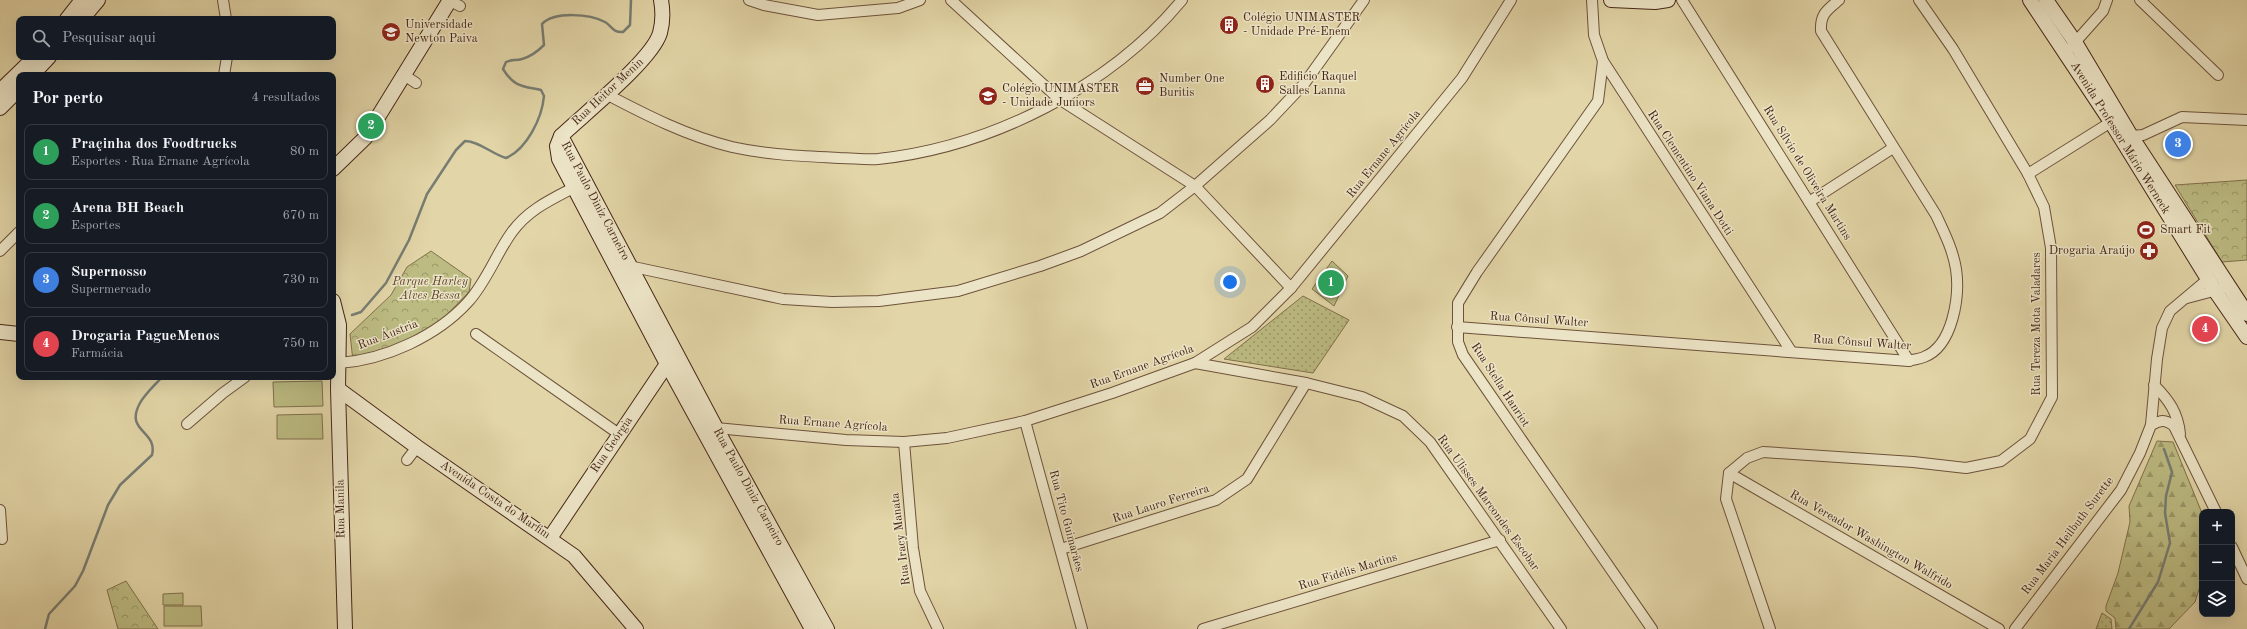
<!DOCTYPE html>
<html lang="pt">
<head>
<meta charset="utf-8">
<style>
	body { margin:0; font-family:"Old Standard TT",serif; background:#242831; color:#f1f3f6 }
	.controls { position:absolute; right:12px; bottom:12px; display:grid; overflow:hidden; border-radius:8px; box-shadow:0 4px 16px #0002 }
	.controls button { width:36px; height:36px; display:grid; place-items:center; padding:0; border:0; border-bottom:1px solid #363941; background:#171b24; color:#f1f3f6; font:20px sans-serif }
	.you { position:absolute; left:1230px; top:282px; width:14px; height:14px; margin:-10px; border:3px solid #fff; border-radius:50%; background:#1a73e8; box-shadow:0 0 0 6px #1a73e833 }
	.badge { display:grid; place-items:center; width:26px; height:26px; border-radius:50%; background:#8c9099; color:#fff; font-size:13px; font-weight:700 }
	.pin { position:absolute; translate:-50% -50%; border:2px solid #fff; box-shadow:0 1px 4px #0006 }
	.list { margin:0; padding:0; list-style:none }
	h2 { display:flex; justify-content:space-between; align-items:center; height:52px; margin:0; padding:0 16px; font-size:17px }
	h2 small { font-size:13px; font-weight:400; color:#9ea1a6 }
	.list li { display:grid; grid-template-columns:26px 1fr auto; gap:12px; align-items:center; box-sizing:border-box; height:56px; margin:0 8px 8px; padding:0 8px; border:1px solid #363941; border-radius:8px }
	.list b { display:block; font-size:15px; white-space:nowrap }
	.list p { margin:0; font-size:13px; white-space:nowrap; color:#9ea1a6 }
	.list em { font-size:13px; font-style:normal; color:#9ea1a6 }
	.icon { flex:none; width:22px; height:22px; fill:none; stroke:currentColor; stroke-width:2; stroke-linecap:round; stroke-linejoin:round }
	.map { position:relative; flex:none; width:2247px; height:629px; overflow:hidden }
	.search { position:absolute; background:#171b24; box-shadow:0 4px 16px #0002; left:16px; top:16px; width:320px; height:44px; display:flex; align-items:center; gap:10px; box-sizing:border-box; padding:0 14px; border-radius:8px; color:#9ea1a6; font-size:15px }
	.panel { position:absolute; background:#171b24; box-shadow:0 4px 16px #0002; left:16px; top:72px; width:320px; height:308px; border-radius:8px }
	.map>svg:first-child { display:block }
</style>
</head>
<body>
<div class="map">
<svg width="2247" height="629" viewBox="0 0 2247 629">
	<defs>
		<pattern id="grass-dots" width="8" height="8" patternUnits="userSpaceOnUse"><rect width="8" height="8" fill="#bcbb82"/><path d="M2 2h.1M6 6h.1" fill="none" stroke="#9b9869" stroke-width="1.8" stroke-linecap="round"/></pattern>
		<pattern id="forest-firs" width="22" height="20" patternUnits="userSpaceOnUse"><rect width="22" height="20" fill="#bcbb82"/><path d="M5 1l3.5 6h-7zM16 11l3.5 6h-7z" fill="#9b9869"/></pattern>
		<pattern id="park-crowns" width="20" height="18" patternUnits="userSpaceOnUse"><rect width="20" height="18" fill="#bcbb82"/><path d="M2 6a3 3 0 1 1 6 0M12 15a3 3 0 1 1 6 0" fill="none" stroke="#9b9869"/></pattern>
	</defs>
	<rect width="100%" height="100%" fill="#e2d5a7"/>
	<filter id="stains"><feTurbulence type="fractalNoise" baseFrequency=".005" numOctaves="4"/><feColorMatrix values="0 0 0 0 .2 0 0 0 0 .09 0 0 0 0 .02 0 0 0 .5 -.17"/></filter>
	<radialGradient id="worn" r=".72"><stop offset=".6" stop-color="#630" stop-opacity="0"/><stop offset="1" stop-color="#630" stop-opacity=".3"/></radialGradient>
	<g fill="url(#grass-dots)" stroke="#81704c">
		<path d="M 1303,296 L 1349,320 L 1313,373 L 1224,359 Z"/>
		<path d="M 2102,613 L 2111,619 L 2112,629 L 2096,629 Z"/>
	</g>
	<path fill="url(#forest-firs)" stroke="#81704c" d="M 2157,441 L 2173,442 L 2202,513 L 2202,580 L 2195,602 L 2169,629 L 2116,629 L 2115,618 L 2106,611 L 2106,606 L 2118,573 L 2130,522 L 2129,506 Z"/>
	<g fill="url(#park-crowns)" stroke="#81704c">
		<path d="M 2247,180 L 2247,260 L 2222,262 L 2175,185 Z"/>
		<path d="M 431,251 L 471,279 L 469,292 L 437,325 L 414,338 L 353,361 L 350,334 L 391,295 L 407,267 Z"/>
		<path d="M 126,581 L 158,629 L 118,629 L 107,590 Z"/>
	</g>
	<g fill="#bcbb82" stroke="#81704c">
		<path d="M 1332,261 L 1348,276 L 1334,306 L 1312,289 Z"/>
		<path d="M 322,381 L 323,406 L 274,407 L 273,382 Z"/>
		<path d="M 322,414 L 323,439 L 277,439 L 277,415 Z"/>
		<path d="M 183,593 L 183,605 L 163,605 L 163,594 Z"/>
		<path d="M 164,606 L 201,606 L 202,626 L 164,626 Z"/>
	</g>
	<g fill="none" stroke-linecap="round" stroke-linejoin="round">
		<g stroke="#777d73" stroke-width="2.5">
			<path d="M 352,315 L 361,312 L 386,283 L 409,240 L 427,194 L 456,150 L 465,141 C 479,141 492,154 506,158 C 527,149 542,118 544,96 L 541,90 C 522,86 514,87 503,69 L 506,62 C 512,59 516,61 522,59 C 530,57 538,51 544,45 L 542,24 C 555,11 590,14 605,22 C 612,26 613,33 623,32 L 630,25 L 631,0"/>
			<path d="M 45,629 L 49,614 L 75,586 L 83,571 L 108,505 L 120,485 L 152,455 C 158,430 124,432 140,403 C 145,394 155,385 162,377"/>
			<path d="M 2129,629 L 2158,582 L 2170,543 L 2165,513 L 2166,496 L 2172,472 L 2164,449"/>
		</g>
		<defs>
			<g id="street">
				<path d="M 223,0 L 226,19"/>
				<path d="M 749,0 L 764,5 L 818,15 L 898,8 L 920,0"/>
				<path d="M 951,0 L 1059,99 L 1195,186 L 1291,288"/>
				<path d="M 1592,0 L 1594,35 L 1603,61 L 1791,351"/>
				<path d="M 1682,0 L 1909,361"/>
				<path d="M 2140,0 L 2218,75"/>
				<path d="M 450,1 L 460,6"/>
				<path d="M 2071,47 L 2103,11 L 2107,0"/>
				<path d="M 1603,61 L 1598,101 L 1477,272 L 1458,303 L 1458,342 L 1463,355 L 1652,629"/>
				<path d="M 224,75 L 227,57"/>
				<path d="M 404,75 L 416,83"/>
				<path d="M 606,94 C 646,115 687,136 732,147 C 768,155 804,156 840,158 C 852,158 866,160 878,159 C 991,147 1110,87 1182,0"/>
				<path d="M 2126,138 L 2131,136 L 2143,135 L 2182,117 L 2247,120"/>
				<path d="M 2028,174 L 2111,122"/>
				<path d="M 1809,202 L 1893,148"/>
				<path d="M 0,251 L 19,232"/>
				<path d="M 629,266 L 783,299 L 832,302 L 879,301 L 958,291 L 1040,266 L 1081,251 L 1160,213 L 1195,186 L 1270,120 L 1304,84 L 1364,0"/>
				<path d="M 2187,298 L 2221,289"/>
				<path d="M 1457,327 L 1909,361 C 1914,359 1920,359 1924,357 C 1953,346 1960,296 1956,269 C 1953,250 1944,232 1936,215 L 1821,31 C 1820,14 1827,10 1839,0"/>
				<path d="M 476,334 L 619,434"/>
				<path d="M 339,363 C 385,360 437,336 468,302 C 487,281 496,254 512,232 C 528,210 550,200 573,188"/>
				<path d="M 1195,363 L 1306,383 L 1362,397 L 1403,416 L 1430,442 L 1561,629"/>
				<path d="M 2154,385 C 2169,400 2178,413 2180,434"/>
				<path d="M 1025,421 L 1082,629"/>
				<path d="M 187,424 L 223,393 L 245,377"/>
				<path d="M 2151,425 C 2161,420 2165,419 2174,426 L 2216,512"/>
				<path d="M 716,428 L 846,440 L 904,442 L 947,438 L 1025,421 L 1112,393 L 1195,363 L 1252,327 L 1291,288 L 1462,78 L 1511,0"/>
				<path d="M 904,442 L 913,548 L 920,591 L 938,629"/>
				<path d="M 407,460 L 417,447"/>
				<path d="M 1729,473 L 1999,629"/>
				<path d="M 0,510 L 2,539"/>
				<path d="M 2232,547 L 2247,579"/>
				<path d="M 1061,549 L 1216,500 L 1247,479 L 1306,383"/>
				<path d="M 1203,629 L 1500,540"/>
				<path d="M 1770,629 L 1726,499 L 1729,473 L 1747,458 L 1763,452 L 1913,462 L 1966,468 L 2001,461 L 2030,439 L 2052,397 L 2051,248 L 2044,207 L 2028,174 L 1953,49 L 1919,0"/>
				<path d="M 2015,629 L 2121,490 L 2140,453 L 2151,425 L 2157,359 L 2162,328 L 2170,311 L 2208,279"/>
			</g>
			<g id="secondary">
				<path d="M 661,0 C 663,11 663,22 660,33 C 652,60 584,114 561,136 L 557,146 L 559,159 L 667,364 L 812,629"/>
				<path d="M 1611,0 L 1655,2 L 1668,0"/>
				<path d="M 2030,0 L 2111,122 L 2216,292 L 2247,337"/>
				<path d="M 2046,0 L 2075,42 L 2131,136 L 2247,314"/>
				<path d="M 67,19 L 82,0"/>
				<path d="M 82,19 L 98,0"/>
				<path d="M 32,75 L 49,57"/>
				<path d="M 0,91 L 35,57"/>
				<path d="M 0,108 L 19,89"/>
				<path d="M 561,136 L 716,428 L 827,629"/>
				<path d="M 333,169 L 365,138 L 450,0"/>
				<path d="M 333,301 L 339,325 L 338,389 L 345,629"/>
				<path d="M 0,332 L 19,334"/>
				<path d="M 338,389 L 417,447 L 574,556 L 636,629"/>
				<path d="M 550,538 L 667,364 L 673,359"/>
			</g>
		</defs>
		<use href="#street" stroke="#6d523b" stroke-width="12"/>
		<use href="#secondary" stroke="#462617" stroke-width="16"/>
		<use href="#street" stroke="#ece4c6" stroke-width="10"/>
		<use href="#secondary" stroke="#ece4c6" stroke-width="14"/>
	</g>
	<defs>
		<symbol id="building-disc" viewBox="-11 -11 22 22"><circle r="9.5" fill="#8f2418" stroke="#ece4c6"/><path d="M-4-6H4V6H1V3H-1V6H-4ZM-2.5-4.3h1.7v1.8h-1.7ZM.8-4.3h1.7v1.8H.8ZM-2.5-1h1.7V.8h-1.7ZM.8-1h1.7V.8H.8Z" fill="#fff"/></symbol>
		<symbol id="university-disc" viewBox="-11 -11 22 22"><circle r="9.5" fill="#8f2418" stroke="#ece4c6"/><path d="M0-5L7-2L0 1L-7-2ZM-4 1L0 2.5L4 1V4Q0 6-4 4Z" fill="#fff"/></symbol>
		<symbol id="office-disc" viewBox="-11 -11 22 22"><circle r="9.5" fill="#8f2418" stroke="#ece4c6"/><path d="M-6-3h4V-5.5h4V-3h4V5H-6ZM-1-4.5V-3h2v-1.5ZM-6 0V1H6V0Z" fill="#fff"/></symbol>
		<symbol id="school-disc" viewBox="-11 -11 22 22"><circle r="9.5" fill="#8f2418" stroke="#ece4c6"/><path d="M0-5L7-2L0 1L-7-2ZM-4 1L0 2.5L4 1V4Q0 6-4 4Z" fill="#fff"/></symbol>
		<symbol id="stadium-disc" viewBox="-11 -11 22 22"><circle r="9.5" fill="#8f2418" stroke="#ece4c6"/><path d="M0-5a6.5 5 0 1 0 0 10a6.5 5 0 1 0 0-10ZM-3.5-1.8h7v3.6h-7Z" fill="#fff"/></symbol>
		<symbol id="pharmacy-disc" viewBox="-11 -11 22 22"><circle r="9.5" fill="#8f2418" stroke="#ece4c6"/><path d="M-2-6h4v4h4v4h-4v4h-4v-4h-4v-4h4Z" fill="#fff"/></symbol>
	</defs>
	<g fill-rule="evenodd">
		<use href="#building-disc" x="1218" y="14" width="22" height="22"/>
		<use href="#university-disc" x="380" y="21" width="22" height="22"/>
		<use href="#building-disc" x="1254" y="73" width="22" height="22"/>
		<use href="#office-disc" x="1134" y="75" width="22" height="22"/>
		<use href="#school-disc" x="977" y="85" width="22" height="22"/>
		<use href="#stadium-disc" x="2135" y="219" width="22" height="22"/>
		<use href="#pharmacy-disc" x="2138" y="240" width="22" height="22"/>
	</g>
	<g text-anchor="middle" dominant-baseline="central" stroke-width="3" stroke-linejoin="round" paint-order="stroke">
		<g font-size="12" fill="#462617" stroke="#ece4c6" text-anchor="start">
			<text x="1243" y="18">Colégio UNIMASTER<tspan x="1243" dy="14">- Unidade Pré-Enem</tspan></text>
			<text x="405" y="25">Universidade<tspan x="405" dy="14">Newton Paiva</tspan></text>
			<text x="1279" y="77">Edificio Raquel<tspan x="1279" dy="14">Salles Lanna</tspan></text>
			<text x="1159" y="79">Number One<tspan x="1159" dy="14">Buritis</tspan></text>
			<text x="1002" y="89">Colégio UNIMASTER<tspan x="1002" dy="14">- Unidade Juniors</tspan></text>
			<text x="2160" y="230">Smart Fit</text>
			<text x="2135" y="251" text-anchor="end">Drogaria Araújo</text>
		</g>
		<g font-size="12" fill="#462617" stroke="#ece4c6">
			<text transform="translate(608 92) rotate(-43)">Rua Heitor Menin</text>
			<text transform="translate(2120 138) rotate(58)">Avenida Professor Mário Werneck</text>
			<text transform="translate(1384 154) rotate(-51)">Rua Ernane Agrícola</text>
			<text transform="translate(1690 173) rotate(57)">Rua Clementino Viana Dotti</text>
			<text transform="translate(1807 173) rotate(58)">Rua Sílvio de Oliveira Martins</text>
			<text transform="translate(595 201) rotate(62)">Rua Paulo Diniz Carneiro</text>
			<text transform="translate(1539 320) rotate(4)">Rua Cônsul Walter</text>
			<text transform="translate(2037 324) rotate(-90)">Rua Tereza Mota Valadares</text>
			<text transform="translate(388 335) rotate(-21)">Rua Áustria</text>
			<text transform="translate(1862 343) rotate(4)">Rua Cônsul Walter</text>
			<text transform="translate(1142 367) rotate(-20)">Rua Ernane Agrícola</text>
			<text transform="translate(1500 385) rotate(57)">Rua Stella Hanriot</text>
			<text transform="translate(833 424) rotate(4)">Rua Ernane Agrícola</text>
			<text transform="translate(612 445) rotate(-56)">Rua Geórgia</text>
			<text transform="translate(748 487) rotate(61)">Rua Paulo Diniz Carneiro</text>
			<text transform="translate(495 500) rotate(34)">Avenida Costa do Marfim</text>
			<text transform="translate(1488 503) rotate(54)">Rua Ulisses Marcondes Escobar</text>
			<text transform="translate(1161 504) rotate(-18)">Rua Lauro Ferreira</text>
			<text transform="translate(341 509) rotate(-91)">Rua Manila</text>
			<text transform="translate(1066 521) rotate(75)">Rua Tito Guimarães</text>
			<text transform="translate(2068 536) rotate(-53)">Rua Maria Heilbuth Surette</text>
			<text transform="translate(901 539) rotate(-97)">Rua Iracy Manata</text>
			<text transform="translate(1871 540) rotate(30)">Rua Vereador Washington Walfrido</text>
			<text transform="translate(1348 572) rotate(-17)">Rua Fidélis Martins</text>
		</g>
		<g font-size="12" font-style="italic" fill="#5e442c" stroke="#ece4c6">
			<text x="430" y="282">Parque Harley<tspan x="430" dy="14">Alves Bessa</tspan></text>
		</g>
	</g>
	<rect width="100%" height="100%" filter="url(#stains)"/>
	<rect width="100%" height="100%" fill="url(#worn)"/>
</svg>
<div class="controls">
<button>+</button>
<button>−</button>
<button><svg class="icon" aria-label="layers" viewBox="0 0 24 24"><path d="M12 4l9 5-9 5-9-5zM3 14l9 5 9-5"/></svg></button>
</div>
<div class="you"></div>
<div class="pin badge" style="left:1331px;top:283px;background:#2e9e5b">1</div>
<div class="pin badge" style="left:371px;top:126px;background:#2e9e5b">2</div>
<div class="pin badge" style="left:2178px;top:144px;background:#3f7fe0">3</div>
<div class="pin badge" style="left:2205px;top:329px;background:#e0444e">4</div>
<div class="search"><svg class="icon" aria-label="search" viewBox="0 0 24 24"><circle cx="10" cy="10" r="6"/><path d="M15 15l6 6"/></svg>Pesquisar aqui</div>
<section class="panel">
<h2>Por perto<small>4 resultados</small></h2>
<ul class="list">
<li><span class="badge" style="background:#2e9e5b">1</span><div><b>Praçinha dos Foodtrucks</b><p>Esportes · Rua Ernane Agrícola</p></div><em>80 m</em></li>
<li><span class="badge" style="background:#2e9e5b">2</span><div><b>Arena BH Beach</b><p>Esportes</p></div><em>670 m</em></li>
<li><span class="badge" style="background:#3f7fe0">3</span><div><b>Supernosso</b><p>Supermercado</p></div><em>730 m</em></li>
<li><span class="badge" style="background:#e0444e">4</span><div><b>Drogaria PagueMenos</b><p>Farmácia</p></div><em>750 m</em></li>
</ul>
</section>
</div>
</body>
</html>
